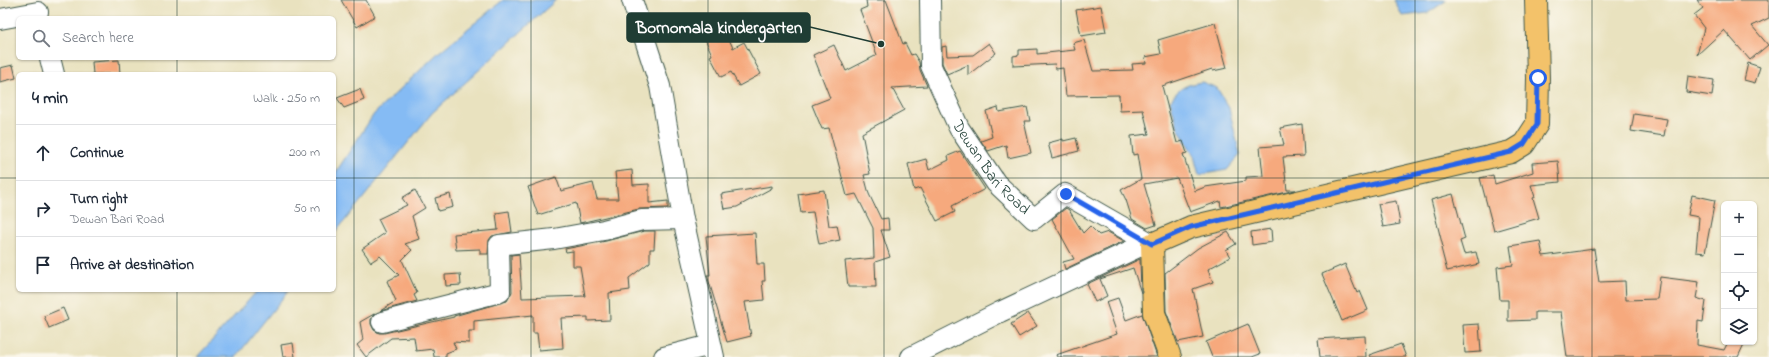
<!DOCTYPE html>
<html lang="en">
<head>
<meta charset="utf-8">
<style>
	body { margin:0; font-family:"Indie Flower",sans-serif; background:#f2f2f3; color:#1f2937 }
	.controls { position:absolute; right:12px; bottom:12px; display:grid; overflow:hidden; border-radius:6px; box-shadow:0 1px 3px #0004 }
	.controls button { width:36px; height:36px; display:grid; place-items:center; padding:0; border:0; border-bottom:1px solid #e0e1e3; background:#fff; color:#1f2937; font:20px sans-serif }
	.stop { position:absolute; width:12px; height:12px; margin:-9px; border:3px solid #2563eb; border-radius:50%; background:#fff }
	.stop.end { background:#2563eb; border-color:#fff; box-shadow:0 1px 4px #0008 }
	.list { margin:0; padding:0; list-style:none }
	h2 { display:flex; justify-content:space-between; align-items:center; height:52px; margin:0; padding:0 16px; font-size:17px }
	h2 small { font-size:13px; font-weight:400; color:#747a83 }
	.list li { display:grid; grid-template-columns:26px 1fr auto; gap:12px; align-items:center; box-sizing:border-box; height:56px; padding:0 16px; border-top:1px solid #e0e1e3 }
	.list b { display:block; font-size:15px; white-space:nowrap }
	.list p { margin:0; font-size:13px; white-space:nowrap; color:#747a83 }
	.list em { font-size:13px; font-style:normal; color:#747a83 }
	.icon { flex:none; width:22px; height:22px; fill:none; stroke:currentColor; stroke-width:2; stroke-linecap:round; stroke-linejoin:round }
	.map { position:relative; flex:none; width:1769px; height:357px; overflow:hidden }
	.search { position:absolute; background:#fff; box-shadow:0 1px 3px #0004; left:16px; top:16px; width:320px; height:44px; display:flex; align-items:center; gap:10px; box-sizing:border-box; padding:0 14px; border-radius:6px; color:#747a83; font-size:15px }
	.panel { position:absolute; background:#fff; box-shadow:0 1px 3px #0004; left:16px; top:72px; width:320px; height:220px; border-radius:6px }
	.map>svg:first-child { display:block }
</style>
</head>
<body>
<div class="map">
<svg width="1769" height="357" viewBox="0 0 1769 357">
	<rect width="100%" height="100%" fill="#fbf7ec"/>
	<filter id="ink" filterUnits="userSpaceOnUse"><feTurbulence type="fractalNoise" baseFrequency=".025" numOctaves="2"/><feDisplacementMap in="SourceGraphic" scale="8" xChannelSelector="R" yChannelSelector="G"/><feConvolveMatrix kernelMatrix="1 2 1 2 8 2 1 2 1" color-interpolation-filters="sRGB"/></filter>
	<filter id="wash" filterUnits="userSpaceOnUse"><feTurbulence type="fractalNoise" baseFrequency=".012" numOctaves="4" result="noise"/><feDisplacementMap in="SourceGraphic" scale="16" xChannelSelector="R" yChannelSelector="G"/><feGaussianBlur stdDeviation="0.9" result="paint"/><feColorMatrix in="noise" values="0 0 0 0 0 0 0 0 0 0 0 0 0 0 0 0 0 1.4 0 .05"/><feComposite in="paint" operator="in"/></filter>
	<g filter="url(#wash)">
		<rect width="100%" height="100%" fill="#e9e2bf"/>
		<g fill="#85bbf4" stroke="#527c94">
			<path d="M 503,0 L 556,0 L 432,113 L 334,234 L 334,175 L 374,114 L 438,53 Z"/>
			<path d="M 1394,0 L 1447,0 L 1428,13 L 1402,16 Z"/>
			<path d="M 1202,82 L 1217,88 L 1229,108 L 1240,155 L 1227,170 L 1199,175 L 1194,156 L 1178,128 L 1170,101 C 1180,87 1185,85 1202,82 Z"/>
			<path d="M 258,290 L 289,290 L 236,357 L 197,357 Z"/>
		</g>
		<g id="blocks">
			<g fill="#f6a97d">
				<path d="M 341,0 L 366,0 L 375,16 L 357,27 Z"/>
				<path d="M 866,0 L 886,0 L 903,44 L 905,43 L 911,55 L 914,54 L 919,62 L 920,70 L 927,86 L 892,88 L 904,110 L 862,133 L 870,174 L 864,175 L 869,194 L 881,219 L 888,218 L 889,230 L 881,230 L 890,257 L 875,262 L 876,287 L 848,287 L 845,261 L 874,258 L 873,228 L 856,194 L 847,196 L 829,128 L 822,129 L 812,105 L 830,98 L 813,55 L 834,45 L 846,71 L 877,55 L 860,10 L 867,7 Z"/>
				<path d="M 1697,0 L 1769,0 L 1769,18 L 1752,26 L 1768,45 L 1750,60 L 1724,30 L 1697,55 L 1704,28 L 1694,15 L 1703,8 Z"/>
				<path d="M 1101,6 L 1106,32 L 1081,36 L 1076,10 Z"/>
				<path d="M 1215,23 L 1227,68 L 1213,71 L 1212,69 L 1162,86 L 1177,143 L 1183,141 L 1187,153 L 1183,154 L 1195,191 L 1205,187 L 1246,181 L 1246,177 L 1263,176 L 1260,147 L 1284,145 L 1280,128 L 1302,124 L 1304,156 L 1283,157 L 1287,190 L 1296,190 L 1221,207 L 1220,201 L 1190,212 L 1177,178 L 1144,184 L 1156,225 L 1147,228 L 1132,219 L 1126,200 L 1121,190 L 1141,179 L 1137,154 L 1133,155 L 1131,136 L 1149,134 L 1143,110 L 1120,111 L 1119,95 L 1066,96 L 1063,68 L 1056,69 L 1055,64 L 1013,66 L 1013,56 L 1019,55 L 1019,50 L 1037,49 L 1037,54 L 1075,50 L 1073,43 L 1084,40 L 1093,71 L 1133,70 L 1132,64 L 1146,63 L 1145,57 L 1161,54 L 1158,40 Z"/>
				<path d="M 724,28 L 733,48 L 744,42 L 761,74 L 739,86 L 731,72 L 721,77 L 710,56 L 712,55 L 704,36 Z"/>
				<path d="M 989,43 L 996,53 L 968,75 L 968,65 L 947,74 L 942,63 L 942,47 L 946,46 L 947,56 L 973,55 Z"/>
				<path d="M 119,60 L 120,74 L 93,74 L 92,62 Z"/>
				<path d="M 1748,63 L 1760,67 L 1755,83 L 1744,80 Z"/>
				<path d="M 13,65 L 16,78 L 0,82 L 0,68 Z"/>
				<path d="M 1688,76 L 1714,80 L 1712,96 L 1686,92 Z"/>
				<path d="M 360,89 L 364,100 L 344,108 L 337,98 Z"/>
				<path d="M 998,107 L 999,112 L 1027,107 L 1030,121 L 1024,121 L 1031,153 L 1008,158 L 1006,145 L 988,151 L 981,141 L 992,137 L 986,111 Z"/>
				<path d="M 1634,114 L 1667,119 L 1664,136 L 1631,131 Z"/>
				<path d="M 1076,138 L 1079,151 L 1052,158 L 1048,143 L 1063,139 L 1063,141 Z"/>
				<path d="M 960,151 L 985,189 L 952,206 L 955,212 L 937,221 L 920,188 L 914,190 L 908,164 L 926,159 L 929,170 L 949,160 L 948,156 Z"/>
				<path d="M 1558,161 L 1560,182 L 1531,185 L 1535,197 L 1533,198 L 1539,218 L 1494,231 L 1480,178 L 1493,175 L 1495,184 L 1533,172 L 1532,163 Z"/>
				<path d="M 632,170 L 633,185 L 649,184 L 649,203 L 668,201 L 668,208 L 639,209 L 580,223 L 576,203 L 538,215 L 528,187 L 556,177 L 561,191 L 593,183 L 597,199 L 618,199 L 615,172 Z"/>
				<path d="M 772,186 L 772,188 L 737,207 L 724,209 L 721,194 Z"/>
				<path d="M 415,190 L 425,208 L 412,216 L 419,239 L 405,244 L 412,250 L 402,260 L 417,293 L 414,295 L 417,301 L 380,311 L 396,301 L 387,281 L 399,275 L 380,256 L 371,262 L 362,249 L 385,233 L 378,219 L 407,205 L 402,198 Z"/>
				<path d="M 824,190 L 829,226 L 837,225 L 840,240 L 819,244 L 813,212 L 801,213 L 798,194 Z"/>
				<path d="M 450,194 L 453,207 L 438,211 L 435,198 Z"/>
				<path d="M 1453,194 L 1465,239 L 1460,241 L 1464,254 L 1476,252 L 1479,264 L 1447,271 L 1441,248 L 1443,247 L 1431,200 Z"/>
				<path d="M 1692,195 L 1715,200 L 1705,253 L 1696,252 L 1699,217 L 1688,215 Z"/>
				<path d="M 1396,201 L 1400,224 L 1383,227 L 1378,204 Z"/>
				<path d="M 1066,208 L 1069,210 L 1083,233 L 1090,226 L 1099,235 L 1108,232 L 1124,241 L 1065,269 L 1063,262 L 1074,259 L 1052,219 Z"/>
				<path d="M 509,211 L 512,232 L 492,236 L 489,240 L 488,254 L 480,254 L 480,249 L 456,250 L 454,234 L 498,230 L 496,213 Z"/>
				<path d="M 1271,229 L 1272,242 L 1252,245 L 1251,232 Z"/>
				<path d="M 644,231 L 655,231 L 654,249 L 650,249 L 650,262 L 629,278 L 630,290 L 609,293 L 610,320 L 588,321 L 588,317 L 561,318 L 563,348 L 539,350 L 537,333 L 533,333 L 533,315 L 474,321 L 474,331 L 469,331 L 469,343 L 453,342 L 456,349 L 446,353 L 446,357 L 434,357 L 433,349 L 416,351 L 414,337 L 391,338 L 366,357 L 357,345 L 363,340 L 360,322 L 374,314 L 371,319 L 371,324 L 374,330 L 379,333 L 384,333 L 454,317 L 454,316 L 507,301 L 512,292 L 511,255 L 519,254 L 522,298 L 585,296 L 580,266 L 573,266 L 573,251 L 566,252 L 565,249 L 606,241 Z"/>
				<path d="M 1228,232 L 1236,244 L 1226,250 L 1230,257 L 1208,269 L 1213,282 L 1193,289 L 1203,337 L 1178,342 L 1166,311 L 1165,273 L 1198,248 Z"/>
				<path d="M 755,233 L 757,264 L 764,264 L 765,281 L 762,281 L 764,300 L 745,302 L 751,336 L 727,342 L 707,275 L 710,275 L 706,236 Z"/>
				<path d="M 1540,241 L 1543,256 L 1594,249 L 1599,282 L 1625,281 L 1626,300 L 1657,299 L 1660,277 L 1699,282 L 1696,298 L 1706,301 L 1703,322 L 1698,321 L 1697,345 L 1724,350 L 1728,342 L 1745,342 L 1738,357 L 1567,357 L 1561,312 L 1535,312 L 1535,320 L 1508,321 L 1508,300 L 1500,300 L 1497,267 L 1513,265 L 1510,246 Z"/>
				<path d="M 1140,259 L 1141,293 L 1133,268 L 1100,279 L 1107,296 L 1095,302 L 1087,284 Z"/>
				<path d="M 1345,264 L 1357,293 L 1360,291 L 1368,310 L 1342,321 L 1322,274 Z"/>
				<path d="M 460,274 L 461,285 L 446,286 L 445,275 Z"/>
				<path d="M 1118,298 L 1126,320 L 1142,314 L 1157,357 L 1057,357 L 1056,355 L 1117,334 L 1106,302 Z"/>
				<path d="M 63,308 L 68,320 L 49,328 L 44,316 Z"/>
				<path d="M 1028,313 L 1037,326 L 1019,337 L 1011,324 Z"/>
				<path d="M 1248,324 L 1260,354 L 1252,357 L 1212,357 L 1206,342 Z"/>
				<path d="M 1479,324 L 1481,352 L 1465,353 L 1463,325 Z"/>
				<path d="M 1365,336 L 1366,357 L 1320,357 L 1318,339 Z"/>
				<path d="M 293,343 L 295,357 L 283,357 L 281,345 Z"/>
				<path d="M 1401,344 L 1406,357 L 1370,357 L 1369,355 Z"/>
			</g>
		</g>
	</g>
	<g filter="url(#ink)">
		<use href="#blocks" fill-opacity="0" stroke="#3d5649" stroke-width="1"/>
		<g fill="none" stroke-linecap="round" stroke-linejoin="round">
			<defs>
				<g id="minor">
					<path d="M 632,0 L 660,86 L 683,219 L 714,357"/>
					<path id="s1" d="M 930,0 L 931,66 L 959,128 L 996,183 L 1034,219 L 1065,194 L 1152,244"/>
					<path d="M 0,19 L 38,12"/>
					<path d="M 50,58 L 54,74"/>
					<path d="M 382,322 L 500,292 L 499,245 L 554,239 L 604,230 L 642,220 L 683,219"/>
					<path d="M 664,357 L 711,345"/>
					<path d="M 911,357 L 1000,312 L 1149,242"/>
				</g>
				<path id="major" d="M 1170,357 L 1154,313 L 1152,244 L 1191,227 L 1511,152 L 1524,144 L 1537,124 L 1538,78 L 1536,0"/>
			</defs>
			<use href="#minor" stroke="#3d5649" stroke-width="22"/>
			<use href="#major" stroke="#3d5649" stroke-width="24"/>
			<use href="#minor" stroke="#fff" stroke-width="20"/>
			<use href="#major" stroke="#f3c26a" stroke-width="22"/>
		</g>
	</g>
	<g fill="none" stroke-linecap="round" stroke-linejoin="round" filter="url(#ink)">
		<path stroke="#2563eb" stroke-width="5" d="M 1066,194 L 1152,244 L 1191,227 L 1511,152 L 1524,144 L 1537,124 L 1538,78"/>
	</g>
	<path fill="none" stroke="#1f3d34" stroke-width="1" stroke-opacity="0.55" d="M 177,0 L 177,18M 354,0 L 354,357M 531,0 L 531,357M 708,0 L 708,357M 884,0 L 884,357M 1061,0 L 1061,357M 1238,0 L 1238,357M 1415,0 L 1415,357M 1592,0 L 1592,357M 177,58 L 177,74M 0,178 L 18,178M 334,178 L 1769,178M 177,290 L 177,357"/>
	<g text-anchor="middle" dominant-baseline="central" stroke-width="3" stroke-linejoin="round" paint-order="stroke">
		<g font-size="16" fill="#1f3d34" stroke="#fbf7ec">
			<text stroke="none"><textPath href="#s1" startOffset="185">Dewan Bari Road</textPath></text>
		</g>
	</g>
	<path fill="none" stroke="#1f3d34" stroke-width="1.5" d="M881 44L810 27"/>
	<circle fill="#1f3d34" stroke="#fbf7ec" stroke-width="1.5" cx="881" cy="44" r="4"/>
	<rect fill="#1f3d34" stroke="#1f3d34" stroke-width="1.5" x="627" y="13" width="183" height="29" rx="4"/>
	<g font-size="17" text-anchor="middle" font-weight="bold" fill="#fff">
		<text x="719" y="33">Bornomala kindergarten</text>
	</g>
</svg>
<div class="controls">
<button>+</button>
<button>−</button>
<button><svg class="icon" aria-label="locate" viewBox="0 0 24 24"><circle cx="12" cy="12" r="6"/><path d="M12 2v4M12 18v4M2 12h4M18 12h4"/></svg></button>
<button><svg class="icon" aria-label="layers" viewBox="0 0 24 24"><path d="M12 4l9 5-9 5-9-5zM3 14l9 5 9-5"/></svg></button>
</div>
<div class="stop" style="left:1538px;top:78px"></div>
<div class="stop end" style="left:1066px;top:194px"></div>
<div class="search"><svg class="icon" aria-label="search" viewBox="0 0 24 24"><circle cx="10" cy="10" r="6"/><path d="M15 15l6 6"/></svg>Search here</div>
<section class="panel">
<h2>4 min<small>Walk · 250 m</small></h2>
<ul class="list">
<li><svg class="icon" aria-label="ahead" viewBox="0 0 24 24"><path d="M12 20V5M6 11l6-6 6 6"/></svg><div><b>Continue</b></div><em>200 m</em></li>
<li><svg class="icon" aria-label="right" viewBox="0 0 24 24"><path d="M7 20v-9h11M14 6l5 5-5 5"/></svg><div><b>Turn right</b><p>Dewan Bari Road</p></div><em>50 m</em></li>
<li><svg class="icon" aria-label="arrive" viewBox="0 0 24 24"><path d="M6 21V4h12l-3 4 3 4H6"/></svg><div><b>Arrive at destination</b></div></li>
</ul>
</section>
</div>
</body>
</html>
